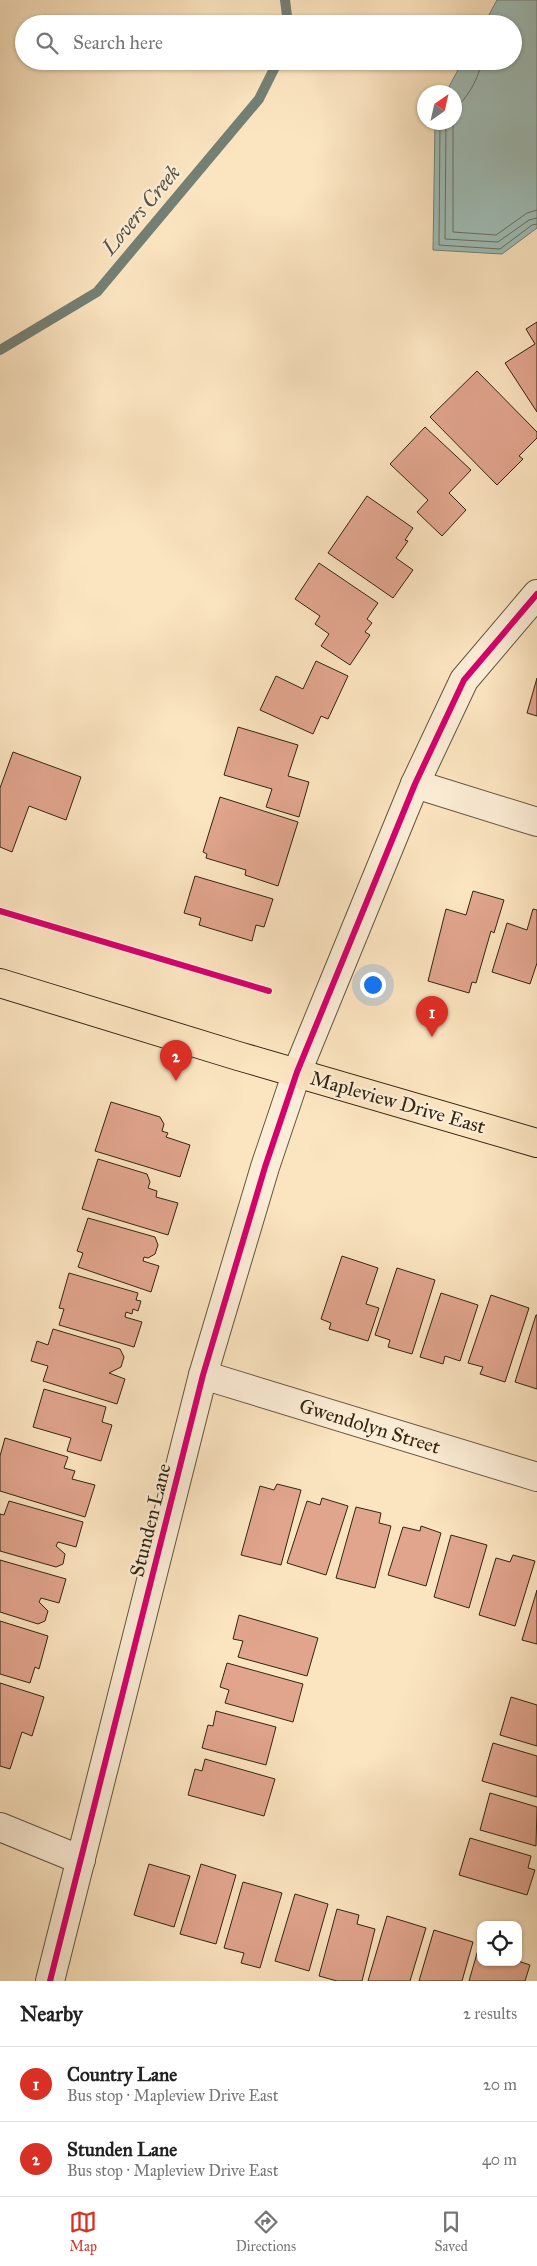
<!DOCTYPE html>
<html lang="en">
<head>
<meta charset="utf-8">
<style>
	body { margin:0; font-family:"IM FELL Great Primer",serif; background:#f2f2f2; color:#222 }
	.controls { position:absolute; right:15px; bottom:15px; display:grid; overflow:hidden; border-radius:10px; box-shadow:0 1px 4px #0004 }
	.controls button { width:45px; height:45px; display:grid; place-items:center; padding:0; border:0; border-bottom:1px solid #e0e0e0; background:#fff; color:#222; font:25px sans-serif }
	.compass { position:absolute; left:417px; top:85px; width:45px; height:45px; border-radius:50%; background:#fff; box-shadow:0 1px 4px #0004; rotate:34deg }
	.you { position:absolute; left:372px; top:984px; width:18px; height:18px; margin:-12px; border:4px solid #fff; border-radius:50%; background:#1a73e8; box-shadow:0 0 0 8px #1a73e833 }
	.badge { display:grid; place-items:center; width:32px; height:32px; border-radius:50%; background:#d93025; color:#fff; font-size:16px; font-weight:700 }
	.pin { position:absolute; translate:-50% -41px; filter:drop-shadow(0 1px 2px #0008) }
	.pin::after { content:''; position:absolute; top:26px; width:18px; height:15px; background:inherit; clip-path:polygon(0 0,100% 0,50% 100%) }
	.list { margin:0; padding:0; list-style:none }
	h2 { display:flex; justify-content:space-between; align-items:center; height:65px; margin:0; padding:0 20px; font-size:21px }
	h2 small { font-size:16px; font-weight:400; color:#767676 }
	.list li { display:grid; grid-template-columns:32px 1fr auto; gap:15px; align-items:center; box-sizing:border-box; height:75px; padding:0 20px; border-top:1px solid #e0e0e0 }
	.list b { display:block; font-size:19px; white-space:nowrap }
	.list p { margin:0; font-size:16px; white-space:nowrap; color:#767676 }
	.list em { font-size:16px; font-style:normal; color:#767676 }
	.icon { flex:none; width:28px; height:28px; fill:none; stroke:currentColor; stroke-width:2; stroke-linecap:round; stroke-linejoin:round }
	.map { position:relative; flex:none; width:537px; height:1981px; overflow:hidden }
	.search { position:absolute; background:#fff; box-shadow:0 1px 4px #0004; left:15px; right:15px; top:15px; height:55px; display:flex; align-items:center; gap:12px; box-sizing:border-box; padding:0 18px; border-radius:28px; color:#767676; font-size:19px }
	.sheet { height:215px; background:#fff }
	nav { display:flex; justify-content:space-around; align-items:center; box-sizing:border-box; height:70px; border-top:1px solid #e0e0e0; background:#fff; font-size:14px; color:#767676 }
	nav a { display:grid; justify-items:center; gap:2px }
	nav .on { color:#d93025 }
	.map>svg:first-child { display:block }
</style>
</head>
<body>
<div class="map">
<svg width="537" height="1981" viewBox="0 0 537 1981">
	<rect width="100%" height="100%" fill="#fbe4c0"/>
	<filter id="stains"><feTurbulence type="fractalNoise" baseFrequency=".004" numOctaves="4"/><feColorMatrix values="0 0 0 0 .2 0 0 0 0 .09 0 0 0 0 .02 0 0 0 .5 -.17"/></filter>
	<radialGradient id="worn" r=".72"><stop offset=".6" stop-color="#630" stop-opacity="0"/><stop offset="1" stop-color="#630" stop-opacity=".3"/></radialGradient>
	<path fill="#9fbeb8" stroke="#748075" d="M 497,0 L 537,0 L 537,228 L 502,254 L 433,250 L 435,123 L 454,122 L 454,92 L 446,92 L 463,61 L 513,61 L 513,24 L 484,24 Z"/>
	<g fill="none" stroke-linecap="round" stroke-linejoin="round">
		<g stroke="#697164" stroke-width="1">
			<path d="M 454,109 C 466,101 481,75 481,61"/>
			<path d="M 440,122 L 439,245 L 500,249 L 532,225 L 537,224"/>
			<path d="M 446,122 L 445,239 L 498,242 L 529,220 L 537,218"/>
			<path d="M 453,122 L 453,232 L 496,235 L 527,213 L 537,210"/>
		</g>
		<g stroke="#748075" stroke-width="10">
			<path d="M 285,0 L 288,24"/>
			<path d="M 0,350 L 97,292 L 259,99 L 278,61"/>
		</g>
	</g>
	<g fill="#e1a58e" stroke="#332411">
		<path d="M 537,322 L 537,412 L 505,363 L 535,344 L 526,329 Z"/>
		<path d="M 477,371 L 537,432 L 537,438 L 519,456 L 523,459 L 497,485 L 430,417 Z"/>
		<path d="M 425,427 L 471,470 L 449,493 L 466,510 L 442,536 L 417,512 L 428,500 L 390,464 Z"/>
		<path d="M 367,496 L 413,528 L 405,540 L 408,541 L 396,558 L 413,570 L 393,598 L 328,553 Z"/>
		<path d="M 319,563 L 378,603 L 367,619 L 372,623 L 365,632 L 370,635 L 350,665 L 321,646 L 329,634 L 315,624 L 320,616 L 295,599 Z"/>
		<path d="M 316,661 L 348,676 L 328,719 L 321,716 L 313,734 L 260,710 L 276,676 L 303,689 Z"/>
		<path d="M 537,678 L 537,716 L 527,713 Z"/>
		<path d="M 238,727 L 298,745 L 288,776 L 309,782 L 299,817 L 266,807 L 272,789 L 224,775 Z"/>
		<path d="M 13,752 L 81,777 L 66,820 L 29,806 L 12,852 L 0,847 L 0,788 Z"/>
		<path d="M 220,797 L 298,822 L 278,886 L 245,875 L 246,870 L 206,858 L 207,854 L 203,852 Z"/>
		<path d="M 195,876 L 273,899 L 264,927 L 256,925 L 252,941 L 199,925 L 201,918 L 184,913 Z"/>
		<path d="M 473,891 L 504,900 L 494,933 L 491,931 L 476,983 L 472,982 L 469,993 L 428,981 L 446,909 L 466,915 Z"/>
		<path d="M 533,909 L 537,910 L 537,963 L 530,984 L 492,972 L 507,923 L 527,930 Z"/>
		<path d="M 111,1102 L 160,1117 L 164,1124 L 162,1131 L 168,1133 L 166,1137 L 190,1145 L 180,1177 L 95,1151 Z"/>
		<path d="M 98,1159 L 147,1174 L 150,1182 L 148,1188 L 157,1191 L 156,1197 L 178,1203 L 168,1235 L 82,1209 Z"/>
		<path d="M 88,1218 L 155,1237 L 158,1245 L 155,1254 L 148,1258 L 144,1257 L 143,1261 L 159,1266 L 151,1292 L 78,1267 L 83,1253 L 77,1251 Z"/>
		<path d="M 342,1256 L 378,1268 L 366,1304 L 379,1308 L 368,1341 L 329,1329 L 331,1323 L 321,1319 Z"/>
		<path d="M 397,1268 L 435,1280 L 412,1354 L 388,1347 L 390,1340 L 375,1335 Z"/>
		<path d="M 69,1273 L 138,1293 L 136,1300 L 141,1301 L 138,1311 L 133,1309 L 132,1314 L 126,1312 L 125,1317 L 142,1322 L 134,1347 L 59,1325 L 64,1309 L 59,1308 Z"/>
		<path d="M 441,1293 L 478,1305 L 460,1361 L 445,1356 L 443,1364 L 420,1357 Z"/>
		<path d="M 491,1295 L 529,1308 L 505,1382 L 480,1374 L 483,1367 L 468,1363 Z"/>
		<path d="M 536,1315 L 537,1315 L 537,1389 L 515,1382 Z"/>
		<path d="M 53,1329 L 120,1349 L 124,1357 L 121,1367 L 109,1373 L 125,1379 L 117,1404 L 43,1381 L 48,1366 L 31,1361 L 37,1341 L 48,1345 Z"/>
		<path d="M 44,1389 L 106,1407 L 102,1422 L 112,1425 L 101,1461 L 67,1451 L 71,1438 L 33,1427 Z"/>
		<path d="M 5,1438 L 68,1457 L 64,1468 L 75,1471 L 72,1479 L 95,1485 L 85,1517 L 0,1491 L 0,1456 Z"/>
		<path d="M 277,1484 L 301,1490 L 281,1565 L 241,1555 L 260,1486 L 274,1490 Z"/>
		<path d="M 322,1498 L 348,1506 L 326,1575 L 287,1563 L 307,1501 L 320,1505 Z"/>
		<path d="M 9,1501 L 83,1522 L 76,1547 L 58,1542 L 56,1546 L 65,1554 L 63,1564 L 56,1567 L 0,1551 L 0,1514 L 4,1515 Z"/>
		<path d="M 356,1507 L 381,1513 L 379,1523 L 391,1526 L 375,1588 L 336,1578 Z"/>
		<path d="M 421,1526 L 441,1533 L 426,1586 L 388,1575 L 403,1527 L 420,1531 Z"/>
		<path d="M 451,1535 L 487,1545 L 469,1608 L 434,1597 Z"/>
		<path d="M 513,1555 L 535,1561 L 515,1626 L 479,1615 L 496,1558 L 510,1562 Z"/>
		<path d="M 0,1560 L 66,1579 L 59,1603 L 41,1598 L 39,1602 L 48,1611 L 45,1621 L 38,1624 L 0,1612 Z"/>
		<path d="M 537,1590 L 537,1644 L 522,1640 Z"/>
		<path d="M 239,1615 L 318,1638 L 307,1676 L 238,1657 L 243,1641 L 233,1639 Z"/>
		<path d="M 0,1621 L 48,1636 L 39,1669 L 35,1667 L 30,1683 L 0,1674 Z"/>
		<path d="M 227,1663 L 303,1684 L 293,1722 L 225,1703 L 229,1690 L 220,1687 Z"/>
		<path d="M 0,1683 L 44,1697 L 32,1736 L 22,1732 L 10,1769 L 0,1766 Z"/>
		<path d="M 511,1697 L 537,1705 L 537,1746 L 500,1735 Z"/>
		<path d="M 216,1711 L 276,1727 L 266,1765 L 202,1748 L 208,1725 L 213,1726 Z"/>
		<path d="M 493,1743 L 537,1756 L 537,1797 L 482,1781 Z"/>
		<path d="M 205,1759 L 275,1779 L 264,1816 L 188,1795 L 195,1769 L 202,1771 Z"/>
		<path d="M 490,1793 L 537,1807 L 536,1846 L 480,1830 Z"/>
		<path d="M 470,1838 L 531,1856 L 528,1868 L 535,1870 L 527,1895 L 459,1875 Z"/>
		<path d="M 149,1864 L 190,1876 L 174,1927 L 134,1915 Z"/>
		<path d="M 201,1864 L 236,1875 L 216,1944 L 180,1934 Z"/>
		<path d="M 243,1882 L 282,1893 L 260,1968 L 241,1963 L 244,1953 L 224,1948 Z"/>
		<path d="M 295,1894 L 328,1904 L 309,1971 L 275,1961 Z"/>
		<path d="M 337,1909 L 359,1915 L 357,1924 L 375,1929 L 362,1981 L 337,1981 L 319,1976 Z"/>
		<path d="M 387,1916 L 426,1928 L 410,1981 L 368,1981 Z"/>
		<path d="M 434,1930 L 473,1942 L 462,1981 L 419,1981 Z"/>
		<path d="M 480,1943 L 481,1962 L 518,1961 L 530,1965 L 525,1981 L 469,1981 Z"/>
	</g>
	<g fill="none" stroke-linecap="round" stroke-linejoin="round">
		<defs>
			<g id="minor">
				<path d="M 415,784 L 537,822"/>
				<path d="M 203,1375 L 537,1477"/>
				<path d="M 0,1827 L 81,1860"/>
				<path d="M 50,1981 L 203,1375 L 265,1167 L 297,1072 L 415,784 L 464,680 L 537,594"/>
			</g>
			<path id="major" d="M 0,983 L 238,1056 L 537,1143"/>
		</defs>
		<use href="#minor" stroke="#65543d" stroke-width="30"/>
		<use href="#major" stroke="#332411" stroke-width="30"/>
		<use href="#minor" stroke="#fcedd6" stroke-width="28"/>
		<use href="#major" stroke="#fbe4c0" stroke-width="28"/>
		<defs>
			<g id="cycleway">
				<path d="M 0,911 L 269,991"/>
				<path d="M 50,1981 L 203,1375 L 265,1167 L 297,1072 L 415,784 L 464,680 L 537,594"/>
			</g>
		</defs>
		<use href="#cycleway" stroke="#fcedd6" stroke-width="9"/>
		<use href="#cycleway" stroke="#d6006c" stroke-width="6"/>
	</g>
	<g text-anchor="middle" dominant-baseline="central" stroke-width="4.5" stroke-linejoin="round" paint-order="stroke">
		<g font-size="20" fill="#332411" stroke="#fcedd6">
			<text transform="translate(398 1102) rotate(16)">Mapleview Drive East</text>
			<text transform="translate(370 1426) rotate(17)">Gwendolyn Street</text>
			<text transform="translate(150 1520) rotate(-76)">Stunden Lane</text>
		</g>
		<g font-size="21" font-style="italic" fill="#535243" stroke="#fcedd6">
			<text transform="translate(141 210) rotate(-50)">Lovers Creek</text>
		</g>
	</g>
	<rect width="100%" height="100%" filter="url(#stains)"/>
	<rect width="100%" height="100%" fill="url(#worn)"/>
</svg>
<div class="controls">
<button><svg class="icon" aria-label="locate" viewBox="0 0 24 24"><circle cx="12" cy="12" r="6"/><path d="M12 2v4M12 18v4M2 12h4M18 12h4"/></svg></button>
</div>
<svg class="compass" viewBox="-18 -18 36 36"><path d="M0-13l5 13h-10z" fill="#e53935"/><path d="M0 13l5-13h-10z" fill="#767676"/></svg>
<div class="you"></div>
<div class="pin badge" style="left:432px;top:1037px">1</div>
<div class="pin badge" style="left:176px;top:1081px">2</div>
<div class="search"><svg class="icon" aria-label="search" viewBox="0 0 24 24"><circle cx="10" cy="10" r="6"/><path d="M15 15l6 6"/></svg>Search here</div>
</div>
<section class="sheet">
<h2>Nearby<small>2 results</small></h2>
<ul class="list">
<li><span class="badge">1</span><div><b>Country Lane</b><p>Bus stop · Mapleview Drive East</p></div><em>20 m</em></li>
<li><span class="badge">2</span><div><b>Stunden Lane</b><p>Bus stop · Mapleview Drive East</p></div><em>40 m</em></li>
</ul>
</section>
<nav>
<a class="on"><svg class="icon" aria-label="map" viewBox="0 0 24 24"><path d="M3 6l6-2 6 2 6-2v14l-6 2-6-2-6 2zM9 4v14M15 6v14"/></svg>Map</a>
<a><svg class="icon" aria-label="directions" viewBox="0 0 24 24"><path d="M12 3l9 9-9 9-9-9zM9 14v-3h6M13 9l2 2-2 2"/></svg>Directions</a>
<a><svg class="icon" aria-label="saved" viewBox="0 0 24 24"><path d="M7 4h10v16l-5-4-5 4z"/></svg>Saved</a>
</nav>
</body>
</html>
